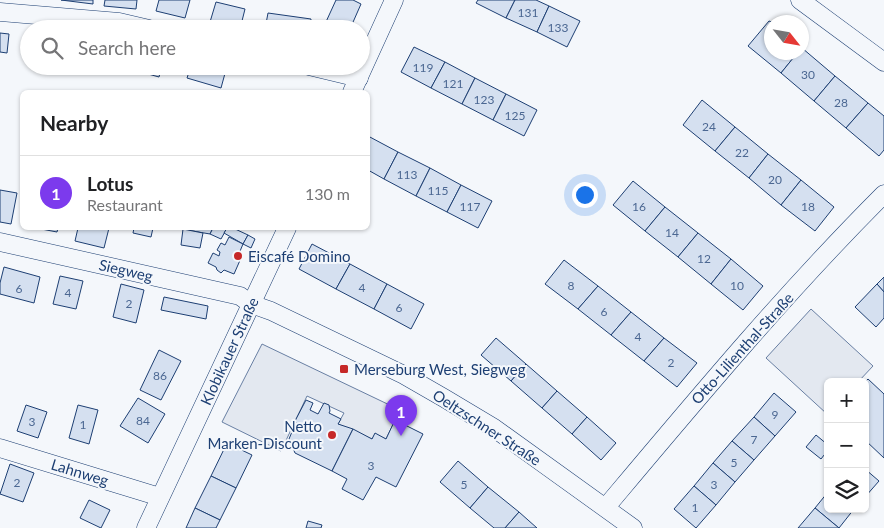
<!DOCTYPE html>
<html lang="en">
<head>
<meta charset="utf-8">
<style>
	body { margin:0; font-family:Lato,sans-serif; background:#f2f2f2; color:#202124 }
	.controls { position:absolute; right:15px; bottom:15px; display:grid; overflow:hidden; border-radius:8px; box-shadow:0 1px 4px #0004 }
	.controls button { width:45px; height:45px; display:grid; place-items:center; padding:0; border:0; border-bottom:1px solid #e0e0e0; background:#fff; color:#202124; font:25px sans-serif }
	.compass { position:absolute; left:764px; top:15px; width:45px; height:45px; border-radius:50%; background:#fff; box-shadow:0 1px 4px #0004; rotate:121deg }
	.you { position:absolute; left:584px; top:194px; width:18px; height:18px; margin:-12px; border:4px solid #fff; border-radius:50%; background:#1a73e8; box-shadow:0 0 0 8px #1a73e833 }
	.badge { display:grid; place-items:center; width:32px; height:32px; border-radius:50%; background:#7c3aed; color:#fff; font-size:16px; font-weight:700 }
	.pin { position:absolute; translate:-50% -41px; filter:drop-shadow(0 1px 2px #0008) }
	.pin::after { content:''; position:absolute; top:26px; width:18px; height:15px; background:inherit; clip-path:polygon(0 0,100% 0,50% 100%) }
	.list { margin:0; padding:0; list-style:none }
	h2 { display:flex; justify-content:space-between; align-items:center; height:65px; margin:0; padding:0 20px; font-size:21px }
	h2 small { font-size:16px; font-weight:400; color:#757577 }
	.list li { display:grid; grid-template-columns:32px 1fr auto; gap:15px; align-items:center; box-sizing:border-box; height:75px; padding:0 20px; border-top:1px solid #e0e0e0 }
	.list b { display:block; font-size:19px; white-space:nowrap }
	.list p { margin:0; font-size:16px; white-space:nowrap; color:#757577 }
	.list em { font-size:16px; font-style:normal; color:#757577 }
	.icon { flex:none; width:28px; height:28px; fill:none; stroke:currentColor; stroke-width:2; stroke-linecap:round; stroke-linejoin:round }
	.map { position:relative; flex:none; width:884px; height:528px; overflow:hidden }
	.search { position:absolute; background:#fff; box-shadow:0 1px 4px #0004; left:20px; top:20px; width:350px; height:55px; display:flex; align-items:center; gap:12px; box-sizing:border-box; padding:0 18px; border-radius:28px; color:#757577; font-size:19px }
	.panel { position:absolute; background:#fff; box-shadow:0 1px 4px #0004; left:20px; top:90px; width:350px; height:140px; border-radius:8px }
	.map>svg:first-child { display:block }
</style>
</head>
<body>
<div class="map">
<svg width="884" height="528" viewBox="0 0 884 528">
	<rect width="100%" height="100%" fill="#f4f7fb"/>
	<g fill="#e3e8f0" stroke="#687fa3">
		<path d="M 811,309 L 873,366 L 858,382 L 828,382 L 827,414 L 766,358 Z"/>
		<path d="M 262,344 L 400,410 L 386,439 L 375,434 L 372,439 L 338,424 L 344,413 L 307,396 L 281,451 L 222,422 Z"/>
	</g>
	<g fill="#d5e0f0" stroke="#1d3f73">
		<path d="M 61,0 L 93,0 L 93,4 Z"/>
		<path d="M 105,0 L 137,0 L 136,9 L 104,6 Z"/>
		<path d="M 159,0 L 190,0 L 185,18 L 156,11 Z"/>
		<path d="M 336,0 L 353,0 L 361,4 L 350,29 L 336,29 L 325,24 Z"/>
		<path d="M 478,0 L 515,0 L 506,18 L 476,3 Z"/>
		<path d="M 515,0 L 536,0 L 549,6 L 537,32 L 506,18 Z"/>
		<path d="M 216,2 L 245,9 L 240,29 L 210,22 Z"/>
		<path d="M 549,6 L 580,21 L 567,47 L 537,32 Z"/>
		<path d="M 268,13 L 311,19 L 310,29 L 265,29 Z"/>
		<path d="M 769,21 L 772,22 L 772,52 L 798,52 L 781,73 L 748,46 Z"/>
		<path d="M 27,32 L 29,32 L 29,55 L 22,54 Z"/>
		<path d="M 0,33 L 9,34 L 7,53 L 0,52 Z"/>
		<path d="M 414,47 L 445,62 L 431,88 L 401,72 Z"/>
		<path d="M 802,48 L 835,76 L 814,101 L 781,73 L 798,52 L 802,52 Z"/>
		<path d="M 445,62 L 475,78 L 462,104 L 431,88 Z"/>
		<path d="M 131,66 L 162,66 L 159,77 L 130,69 Z"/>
		<path d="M 191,66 L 227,66 L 221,88 L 187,78 Z"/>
		<path d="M 835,76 L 868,103 L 846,128 L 814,101 Z"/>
		<path d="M 475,78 L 506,94 L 493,120 L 462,104 Z"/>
		<path d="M 506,94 L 537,110 L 524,136 L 493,120 Z"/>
		<path d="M 702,100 L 735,127 L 715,151 L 683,125 Z"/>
		<path d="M 868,103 L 884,116 L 884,150 L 879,156 L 846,128 Z"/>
		<path d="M 735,127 L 768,154 L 749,178 L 715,151 Z"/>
		<path d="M 368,136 L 398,152 L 384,179 L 368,170 Z"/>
		<path d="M 398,152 L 430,168 L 416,196 L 384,179 Z"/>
		<path d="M 768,154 L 801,180 L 781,205 L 749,178 Z"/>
		<path d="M 430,168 L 461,185 L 447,212 L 416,196 Z"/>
		<path d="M 801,180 L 834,207 L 815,231 L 781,205 Z"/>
		<path d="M 633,181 L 665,207 L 645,231 L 613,205 Z"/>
		<path d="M 461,185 L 492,201 L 478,228 L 447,212 Z"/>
		<path d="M 0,190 L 17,193 L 11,224 L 0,222 Z"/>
		<path d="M 665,207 L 698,233 L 678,257 L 645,231 Z"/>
		<path d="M 36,228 L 58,228 L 57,232 Z"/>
		<path d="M 78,228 L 109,228 L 104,248 L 75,241 Z"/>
		<path d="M 134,228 L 153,228 L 151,237 L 133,233 Z"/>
		<path d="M 187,228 L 213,228 L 210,234 L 187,230 Z"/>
		<path d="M 213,228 L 227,228 L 221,239 L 210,234 Z"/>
		<path d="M 227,228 L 233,228 L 248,235 L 243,244 L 224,233 Z"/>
		<path d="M 183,229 L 203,233 L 200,248 L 181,245 Z"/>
		<path d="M 698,233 L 731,259 L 711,284 L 678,257 Z"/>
		<path d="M 248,235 L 255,239 L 251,248 L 243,244 Z"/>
		<path d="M 229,237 L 243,244 L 238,256 L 241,258 L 234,274 L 224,270 L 221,273 L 217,270 L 216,267 L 208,263 L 213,253 L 219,256 L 220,252 L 217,250 L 221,243 L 225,245 Z"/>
		<path d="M 312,244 L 350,264 L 336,289 L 299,269 Z"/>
		<path d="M 731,259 L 763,286 L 743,310 L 711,284 Z"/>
		<path d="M 564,260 L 598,286 L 578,309 L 545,284 Z"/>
		<path d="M 350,264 L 387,284 L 374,309 L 336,289 Z"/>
		<path d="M 4,267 L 40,277 L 34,303 L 0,294 L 0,283 Z"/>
		<path d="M 60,276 L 83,281 L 76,309 L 53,304 Z"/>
		<path d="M 884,277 L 884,292 L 877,284 Z"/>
		<path d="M 121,284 L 144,290 L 136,323 L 113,317 Z"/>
		<path d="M 387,284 L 424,304 L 411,329 L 374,309 Z"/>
		<path d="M 877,284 L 884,292 L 884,318 L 876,327 L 855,307 Z"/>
		<path d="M 598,286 L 631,312 L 611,335 L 578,309 Z"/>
		<path d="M 164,297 L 208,306 L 206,319 L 161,310 Z"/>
		<path d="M 631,312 L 664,338 L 644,361 L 611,335 Z"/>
		<path d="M 496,338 L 526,364 L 511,381 L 481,355 Z"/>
		<path d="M 664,338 L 697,363 L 677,387 L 644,361 Z"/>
		<path d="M 159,350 L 181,361 L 161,400 L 140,390 Z"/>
		<path d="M 526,364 L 557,391 L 542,408 L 511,381 Z"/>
		<path d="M 868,379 L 884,394 L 884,458 L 865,440 L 865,382 Z"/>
		<path d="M 557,391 L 587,417 L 572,434 L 542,408 Z"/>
		<path d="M 774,393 L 796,412 L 775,436 L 754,417 Z"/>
		<path d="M 138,398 L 165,414 L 148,443 L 120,426 Z"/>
		<path d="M 306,400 L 313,403 L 310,410 L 318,414 L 324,403 L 329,405 L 330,411 L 329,413 L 341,419 L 338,424 L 353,429 L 332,471 L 295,453 L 289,439 L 296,422 L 295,421 Z"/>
		<path d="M 26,405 L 47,412 L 38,438 L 17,431 Z"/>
		<path d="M 78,405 L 98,410 L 89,444 L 69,438 Z"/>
		<path d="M 587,417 L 616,443 L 601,460 L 572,434 Z"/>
		<path d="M 754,417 L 775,436 L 754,460 L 732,441 Z"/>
		<path d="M 395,420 L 423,434 L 396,487 L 376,477 L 363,500 L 342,489 L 347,479 L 332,471 L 353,429 L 372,439 L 375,433 L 386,439 Z"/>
		<path d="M 816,435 L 828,445 L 828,450 L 821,459 L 806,447 Z"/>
		<path d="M 732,441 L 754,460 L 735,482 L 713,463 Z"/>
		<path d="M 227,443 L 252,455 L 236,488 L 211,476 Z"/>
		<path d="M 458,461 L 488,487 L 470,508 L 440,482 Z"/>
		<path d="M 713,463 L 735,482 L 716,505 L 694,486 Z"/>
		<path d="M 10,464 L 34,473 L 23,502 L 0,494 Z"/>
		<path d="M 865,469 L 879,481 L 865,497 Z"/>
		<path d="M 211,476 L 236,488 L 220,520 L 195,508 Z"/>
		<path d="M 694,486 L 716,505 L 696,528 L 674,509 Z"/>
		<path d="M 488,487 L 519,512 L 505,528 L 494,528 L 470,508 Z"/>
		<path d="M 828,492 L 828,509 L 854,509 L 839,528 L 815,508 Z"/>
		<path d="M 89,500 L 110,510 L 101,528 L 80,518 Z"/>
		<path d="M 195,508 L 220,520 L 216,528 L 186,528 Z"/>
		<path d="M 815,508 L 839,528 L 798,528 Z"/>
		<path d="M 519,512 L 537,528 L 505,528 Z"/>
		<path d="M 308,521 L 322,525 L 321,528 L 306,528 Z"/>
	</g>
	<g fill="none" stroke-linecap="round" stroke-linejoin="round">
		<defs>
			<g id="minor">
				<path d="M 800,0 L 884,62"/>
				<path d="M 0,12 L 119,22 L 149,29"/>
				<path d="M 309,66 L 359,78"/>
				<path d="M 352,92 L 394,0"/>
				<path d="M 0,242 L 240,296 L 251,304 L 271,311 L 404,375 L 444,398 L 494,428 L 633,528"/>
				<path d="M 0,448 L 160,497"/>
				<path d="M 606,507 C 696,400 785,293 884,194"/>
				<path d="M 146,528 L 287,228"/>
			</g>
		</defs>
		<use href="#minor" stroke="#1d3f73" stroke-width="19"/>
		<use href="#minor" stroke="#f4f7fb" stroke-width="18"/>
	</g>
	<g fill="#c62828" stroke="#f4f7fb" stroke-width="2">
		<circle cx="238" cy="256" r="5"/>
		<rect x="339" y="364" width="10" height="10" rx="2.5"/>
		<circle cx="332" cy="435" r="5"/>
	</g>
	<g text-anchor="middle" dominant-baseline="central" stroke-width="4" stroke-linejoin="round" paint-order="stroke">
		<g font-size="12" fill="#4b6792">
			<text x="528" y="12">131</text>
			<text x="558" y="27">133</text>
			<text x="423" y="67">119</text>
			<text x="808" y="74">30</text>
			<text x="453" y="83">121</text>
			<text x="484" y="99">123</text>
			<text x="841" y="102">28</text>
			<text x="515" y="115">125</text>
			<text x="709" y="126">24</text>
			<text x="742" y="152">22</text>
			<text x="407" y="174">113</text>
			<text x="775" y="179">20</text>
			<text x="438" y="190">115</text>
			<text x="470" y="206">117</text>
			<text x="639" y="206">16</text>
			<text x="808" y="206">18</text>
			<text x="672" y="232">14</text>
			<text x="704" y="258">12</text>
			<text x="571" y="285">8</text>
			<text x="737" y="285">10</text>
			<text x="362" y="287">4</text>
			<text x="19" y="288">6</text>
			<text x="68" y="292">4</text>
			<text x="129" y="303">2</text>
			<text x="399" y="307">6</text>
			<text x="604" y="311">6</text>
			<text x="638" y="336">4</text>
			<text x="671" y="362">2</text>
			<text x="160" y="375">86</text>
			<text x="775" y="414">9</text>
			<text x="143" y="420">84</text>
			<text x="32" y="421">3</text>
			<text x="83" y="424">1</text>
			<text x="754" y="439">7</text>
			<text x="734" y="462">5</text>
			<text x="371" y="465">3</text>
			<text x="17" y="482">2</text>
			<text x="464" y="484">5</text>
			<text x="714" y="484">3</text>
			<text x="695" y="507">1</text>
		</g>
		<g font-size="15" fill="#1d3f73" stroke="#f4f7fb" text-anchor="start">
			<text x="248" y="256">Eiscafé Domino</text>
			<text x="354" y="369">Merseburg West, Siegweg</text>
			<text x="322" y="426" text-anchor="end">Netto<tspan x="322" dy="17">Marken-Discount</tspan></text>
		</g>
		<g font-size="15" fill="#1d3f73" stroke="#f4f7fb">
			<text transform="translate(126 270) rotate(13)">Siegweg</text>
			<text transform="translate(742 348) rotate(-48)">Otto-Lilienthal-Straße</text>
			<text transform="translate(229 351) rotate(-65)">Klobikauer Straße</text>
			<text transform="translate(487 427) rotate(33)">Oeltzschner Straße</text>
			<text transform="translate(80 472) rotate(17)">Lahnweg</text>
		</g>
	</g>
</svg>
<div class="controls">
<button>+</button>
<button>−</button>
<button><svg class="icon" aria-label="layers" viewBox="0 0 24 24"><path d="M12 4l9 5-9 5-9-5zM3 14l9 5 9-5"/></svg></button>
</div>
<svg class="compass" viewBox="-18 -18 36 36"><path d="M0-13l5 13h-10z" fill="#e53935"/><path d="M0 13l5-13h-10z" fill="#757577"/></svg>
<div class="you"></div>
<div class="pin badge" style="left:401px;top:436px">1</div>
<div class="search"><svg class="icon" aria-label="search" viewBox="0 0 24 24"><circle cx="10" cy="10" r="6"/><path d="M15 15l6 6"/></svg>Search here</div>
<section class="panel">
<h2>Nearby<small></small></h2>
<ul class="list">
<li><span class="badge">1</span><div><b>Lotus</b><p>Restaurant</p></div><em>130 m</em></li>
</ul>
</section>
</div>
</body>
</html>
